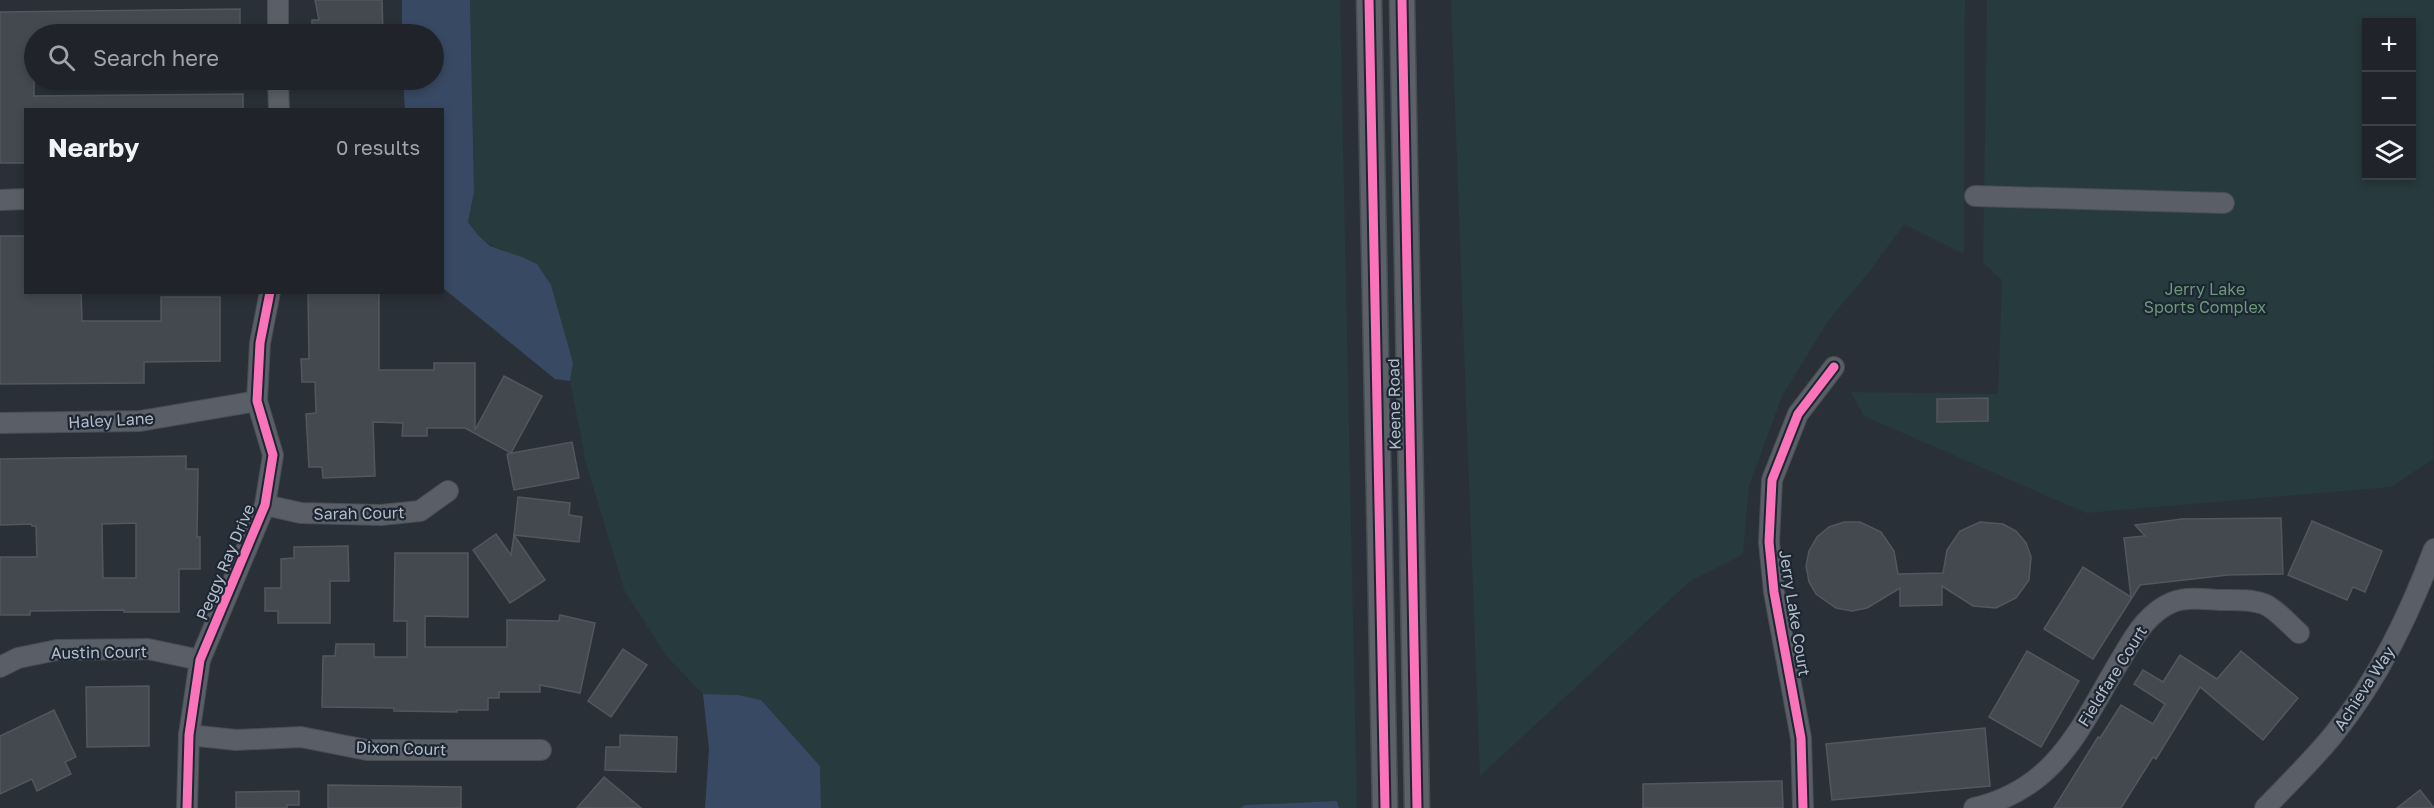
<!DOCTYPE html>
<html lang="en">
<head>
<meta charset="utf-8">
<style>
	body { margin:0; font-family:"Golos Text",sans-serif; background:#282c32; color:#f1f3f6 }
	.controls { position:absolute; right:18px; top:18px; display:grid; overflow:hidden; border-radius:0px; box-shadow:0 3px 9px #0003 }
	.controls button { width:54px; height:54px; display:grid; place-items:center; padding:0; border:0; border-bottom:2px solid #3d4147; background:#20242a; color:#f1f3f6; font:30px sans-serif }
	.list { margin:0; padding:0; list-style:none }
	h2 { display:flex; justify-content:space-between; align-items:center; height:78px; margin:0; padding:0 24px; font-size:26px }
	h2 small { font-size:20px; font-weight:400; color:#a2a4a8 }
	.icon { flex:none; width:33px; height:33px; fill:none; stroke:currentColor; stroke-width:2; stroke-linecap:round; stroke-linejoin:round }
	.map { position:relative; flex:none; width:2434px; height:808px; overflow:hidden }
	.search { position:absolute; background:#20242a; box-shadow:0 3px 9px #0003; left:24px; top:24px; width:420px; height:66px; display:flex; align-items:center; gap:15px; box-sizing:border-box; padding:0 21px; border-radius:33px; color:#a2a4a8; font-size:22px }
	.panel { position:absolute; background:#20242a; box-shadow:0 3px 9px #0003; left:24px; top:108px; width:420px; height:186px; border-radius:0px }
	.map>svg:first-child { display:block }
</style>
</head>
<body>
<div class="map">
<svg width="2434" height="808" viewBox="0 0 2434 808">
	<rect width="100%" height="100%" fill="#2a3038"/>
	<g fill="#273a3e" fill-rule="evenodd">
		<path d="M 470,0 L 1340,0 L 1357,808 L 1339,808 L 1337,801 L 1245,805 L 1240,808 L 821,808 L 820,766 L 761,700 L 739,695 L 703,694 L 668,658 L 625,592 L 586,463 L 570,381 L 573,363 L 522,257 C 496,248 484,245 468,222 L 474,192 Z"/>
		<path d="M 1451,0 L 1965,0 L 1964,254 L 1904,224 L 1869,272 L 1828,321 L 1782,396 L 1749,486 L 1743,554 L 1689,582 L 1480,776 Z"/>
		<path d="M 1987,0 L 2434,0 L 2433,459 L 2391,487 L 2086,513 L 1864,416 L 1851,392 L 1998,394 L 2002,280 L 1983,263 ZM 2366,22 L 2412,22 L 2412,176 L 2366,176 Z"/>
	</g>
	<g fill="#384963">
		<path d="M 402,0 L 470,0 L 474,192 L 468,222 L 478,235 L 490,246 L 522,257 L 537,264 L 551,285 L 573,363 L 570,381 L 555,379 L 443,288 L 442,110 L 405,109 L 403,80 L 434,80 L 434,34 L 402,34 Z"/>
		<path d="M 703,694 L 739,695 L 761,700 L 820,766 L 821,808 L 705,808 L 709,749 Z"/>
		<path d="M 1337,801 L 1339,808 L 1240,808 L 1245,805 Z"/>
	</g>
	<g fill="#444950" stroke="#52575f" stroke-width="1.5" fill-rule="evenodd">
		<path d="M 315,0 L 382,0 L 383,34 L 312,34 L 312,20 L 319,20 Z"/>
		<path d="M 240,9 L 240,34 L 34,34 L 34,96 L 243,94 L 243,110 L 26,110 L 26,163 L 0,163 L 0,12 Z"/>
		<path d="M 0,236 L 26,236 L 26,292 L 81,292 L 82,321 L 161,321 L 161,297 L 220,297 L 220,361 L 144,362 L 144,383 L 0,384 Z"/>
		<path d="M 308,292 L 379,292 L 379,370 L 434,370 L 434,363 L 475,363 L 475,430 L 504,376 L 542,396 L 511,453 L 465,428 L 427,428 L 427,436 L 402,436 L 403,423 L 373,422 L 375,476 L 323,478 L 322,467 L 309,467 L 306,414 L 316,413 L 315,382 L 302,382 L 301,359 L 309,359 Z"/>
		<path d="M 1988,398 L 1988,421 L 1937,422 L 1937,399 Z"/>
		<path d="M 572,442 L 579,478 L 514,490 L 507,454 Z"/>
		<path d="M 186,456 L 186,469 L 198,469 L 197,537 L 200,537 L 200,569 L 179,569 L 179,612 L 124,612 L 124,610 L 30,611 L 30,615 L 0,615 L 0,557 L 37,557 L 36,526 L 32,526 L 31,524 L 0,525 L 0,459 ZM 136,523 L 136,578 L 103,578 L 102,524 Z"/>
		<path d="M 518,497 L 570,503 L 569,515 L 582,517 L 579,542 L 514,535 Z"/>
		<path d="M 2281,518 L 2283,574 L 2228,575 L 2140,585 L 2093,659 L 2044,629 L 2083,567 L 2131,597 L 2124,538 L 2145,536 L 2135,525 L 2182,519 Z"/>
		<path d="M 2312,521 L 2382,551 L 2365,592 L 2353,587 L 2347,600 L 2288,575 Z"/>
		<path d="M 1844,522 L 1860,522 L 1881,532 L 1894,551 L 1898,574 L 1943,573 L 1947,550 L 1960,531 L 1980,522 L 2003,524 L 2016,531 L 2026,543 L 2031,557 L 2029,580 L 2016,598 L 1996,608 L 1973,606 L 1942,586 L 1942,605 L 1900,606 L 1900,588 L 1867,608 L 1852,611 L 1836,608 L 1816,594 L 1809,582 L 1806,566 L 1809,551 L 1817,537 L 1829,527 Z"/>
		<path d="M 496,534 L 511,555 L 514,535 L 545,580 L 510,603 L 473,550 Z"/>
		<path d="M 348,546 L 349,581 L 330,581 L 330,623 L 278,623 L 278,611 L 265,611 L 265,588 L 281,588 L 281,559 L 294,558 L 294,547 Z"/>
		<path d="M 395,553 L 468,553 L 468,617 L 425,616 L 425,647 L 507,647 L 507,620 L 559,621 L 560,615 L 595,623 L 580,693 L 540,685 L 540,692 L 499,692 L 499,698 L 488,698 L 488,710 L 457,710 L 457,712 L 394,711 L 394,708 L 322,707 L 323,656 L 335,656 L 336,644 L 374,644 L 374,657 L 407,657 L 407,621 L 394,621 Z"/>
		<path d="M 623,649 L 647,665 L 611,717 L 588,701 Z"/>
		<path d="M 2027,651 L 2079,681 L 2041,747 L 1989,717 Z"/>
		<path d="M 2241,651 L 2298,698 L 2263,740 L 2200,687 L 2156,759 L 2153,757 L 2121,808 L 2054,808 L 2098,737 L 2100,738 L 2121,705 L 2153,724 L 2165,704 L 2134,684 L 2143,670 L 2163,682 L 2180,655 L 2217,679 Z"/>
		<path d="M 149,686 L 149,746 L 87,747 L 86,687 Z"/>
		<path d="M 54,710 L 76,757 L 65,762 L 71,774 L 37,791 L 32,779 L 0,794 L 0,736 Z"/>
		<path d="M 1985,728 L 1990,786 L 1832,800 L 1826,744 Z"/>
		<path d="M 620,735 L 677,737 L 676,772 L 605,770 L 606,747 L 620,747 Z"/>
		<path d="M 604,777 L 641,808 L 577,808 Z"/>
		<path d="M 1782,781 L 1783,808 L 1643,808 L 1643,784 Z"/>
		<path d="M 328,785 L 461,787 L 461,808 L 328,808 Z"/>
		<path d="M 2420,790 L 2434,808 L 2397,808 Z"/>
		<path d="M 299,791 L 299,805 L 287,805 L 287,808 L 236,808 L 236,792 Z"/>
	</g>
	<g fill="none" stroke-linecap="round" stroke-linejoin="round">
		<defs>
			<g id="minor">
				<path d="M 278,0 L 278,34"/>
				<path d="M 278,80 L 279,110"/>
				<path d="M 1975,196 L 2224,203"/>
				<path d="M 0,200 L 26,199"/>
				<path d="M 0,423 L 140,421 L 257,401"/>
				<path d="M 265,505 L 301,513 L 381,515 L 420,511 L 448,491"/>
				<path d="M 0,667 L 18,658 L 57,650 L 148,649 L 200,660"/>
				<path d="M 189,735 L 236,740 L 301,737 L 367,750 L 541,750"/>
				<path d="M 187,808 L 189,735 L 200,660 L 265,505 L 273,455 L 257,401 L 260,343 L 270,292"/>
				<path d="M 1803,808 L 1801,738 L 1774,592 L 1769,542 L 1772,480 L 1798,414 L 1834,367"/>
				<path d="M 1974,808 C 2060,788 2082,722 2124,654 C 2136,633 2150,611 2173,602 C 2187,597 2204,599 2219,600 C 2233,600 2250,599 2264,604 C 2276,609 2289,624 2299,633"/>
				<path d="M 2265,808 C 2288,784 2313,760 2334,734 C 2379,678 2409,615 2434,549"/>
			</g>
			<g id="major">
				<path d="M 1369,0 L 1385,808"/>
				<path d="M 1402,0 L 1417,808"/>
			</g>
		</defs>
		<use href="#minor" stroke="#484c53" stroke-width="22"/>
		<use href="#major" stroke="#484c55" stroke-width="27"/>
		<use href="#minor" stroke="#5a5e66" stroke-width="20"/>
		<use href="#major" stroke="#5c6168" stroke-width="24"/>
		<defs>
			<g id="cycleway">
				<path d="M 1369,0 L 1385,808"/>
				<path d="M 1402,0 L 1417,808"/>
				<path d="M 187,808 L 189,735 L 200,660 L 265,505 L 273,455 L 257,401 L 260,343 L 270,292"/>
				<path d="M 1803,808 L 1801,738 L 1774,592 L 1769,542 L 1772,480 L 1798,414 L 1834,367"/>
			</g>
		</defs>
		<use href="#cycleway" stroke="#1d2633" stroke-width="13"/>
		<use href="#cycleway" stroke="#fb73b8" stroke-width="9"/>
	</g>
	<g text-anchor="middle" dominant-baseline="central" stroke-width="4.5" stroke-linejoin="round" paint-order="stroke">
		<g font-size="16" fill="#6b9a76" stroke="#1d2633">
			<text x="2205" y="289">Jerry Lake<tspan x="2205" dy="18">Sports Complex</tspan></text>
		</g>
		<g font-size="16" fill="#b4bcc9" stroke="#1d2633">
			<text transform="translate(1394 404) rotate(-91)">Keene Road</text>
			<text transform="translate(111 420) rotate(-3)">Haley Lane</text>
			<text transform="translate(359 513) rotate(-1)">Sarah Court</text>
			<text transform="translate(225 562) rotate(-67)">Peggy Ray Drive</text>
			<text transform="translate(1795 613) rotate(81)">Jerry Lake Court</text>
			<text transform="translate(99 652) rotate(-1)">Austin Court</text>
			<text transform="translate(2112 676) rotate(-58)">Fieldfare Court</text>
			<text transform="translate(2364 688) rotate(-57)">Achieva Way</text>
			<text transform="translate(401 748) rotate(2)">Dixon Court</text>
		</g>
	</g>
</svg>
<div class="controls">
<button>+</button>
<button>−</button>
<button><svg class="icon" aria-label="layers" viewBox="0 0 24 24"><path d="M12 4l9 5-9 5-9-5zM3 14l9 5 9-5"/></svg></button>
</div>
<div class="search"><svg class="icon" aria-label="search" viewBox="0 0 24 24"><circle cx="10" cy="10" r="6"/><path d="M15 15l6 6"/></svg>Search here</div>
<section class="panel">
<h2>Nearby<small>0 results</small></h2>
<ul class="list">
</ul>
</section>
</div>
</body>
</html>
